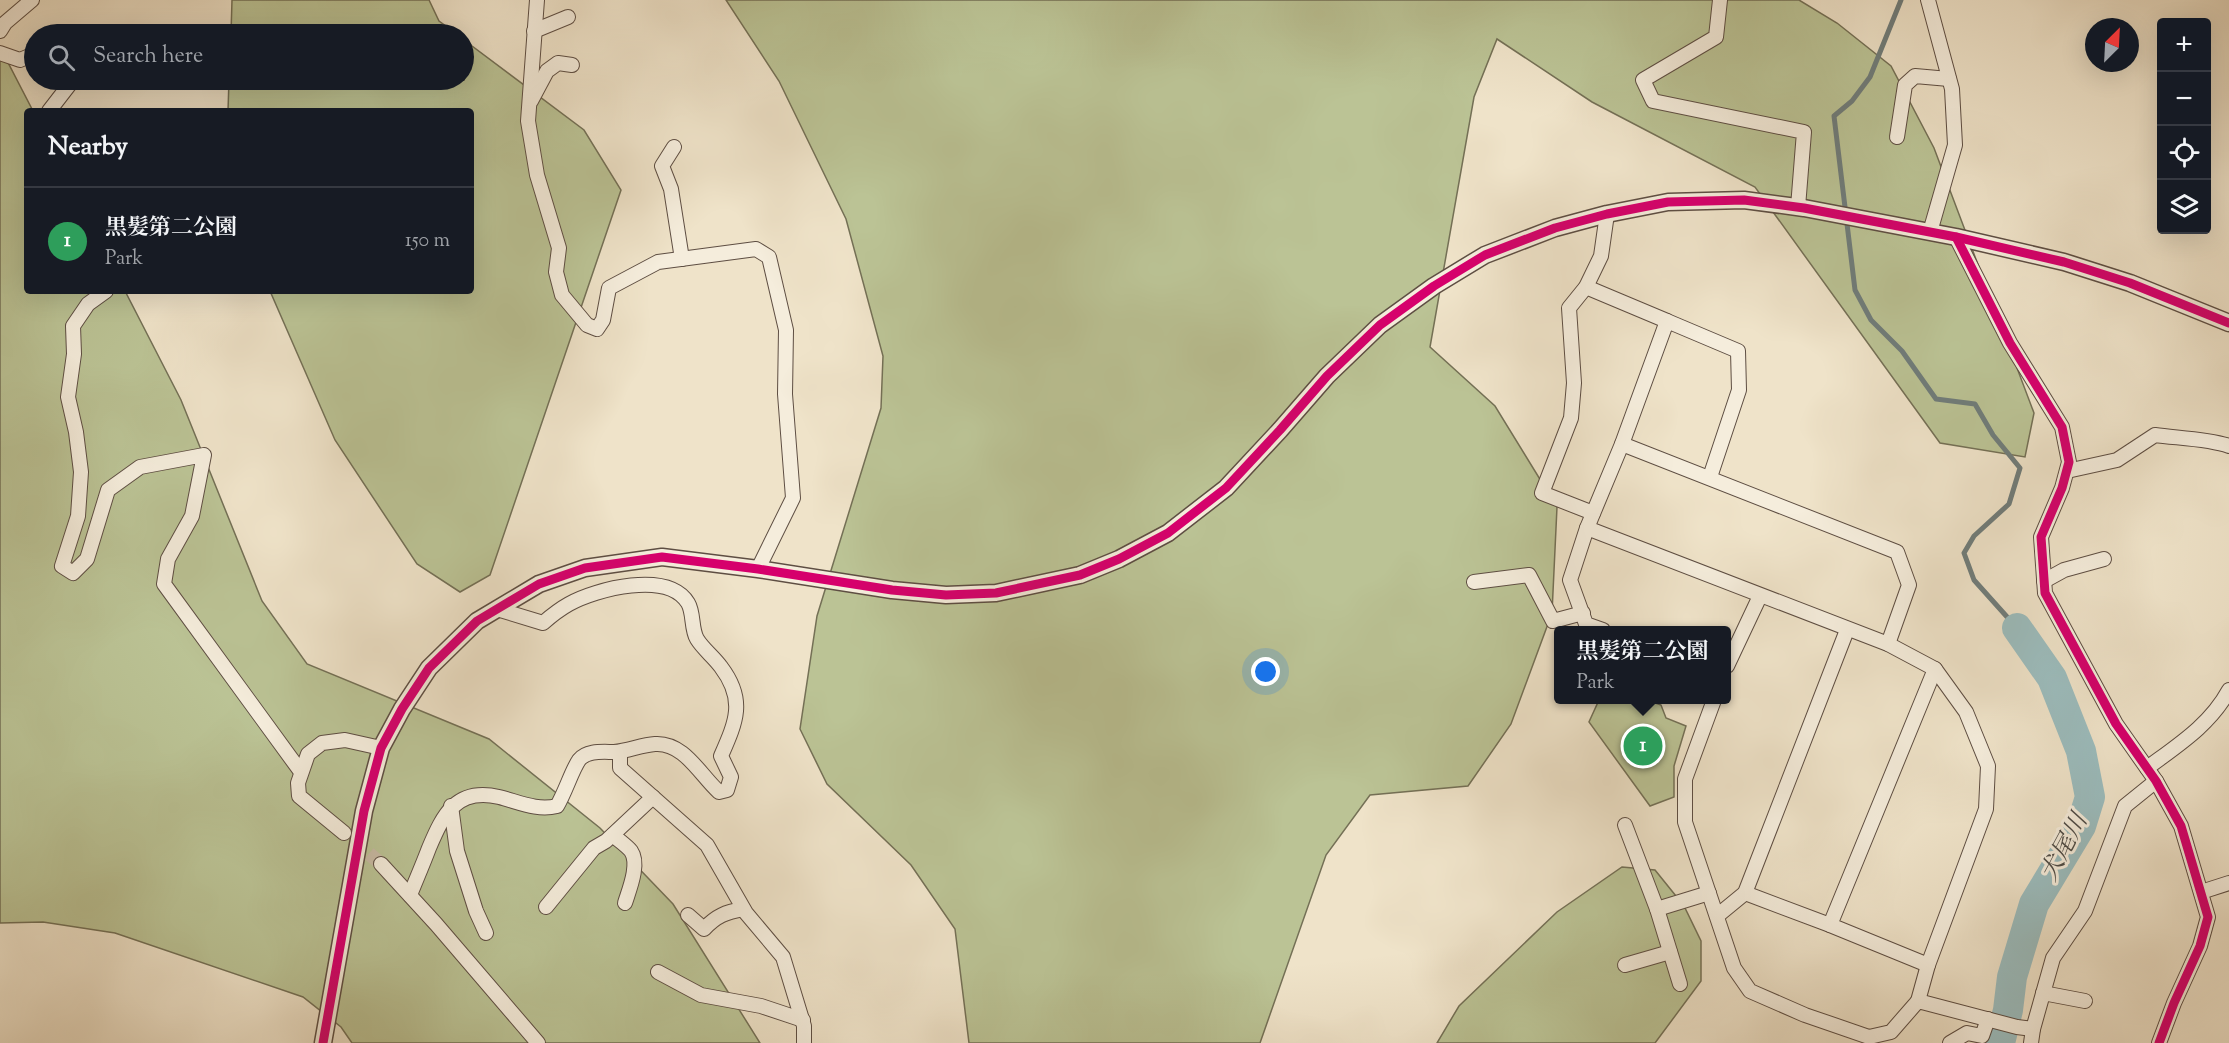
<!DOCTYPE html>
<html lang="en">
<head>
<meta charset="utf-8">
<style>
	body { margin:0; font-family:"Sorts Mill Goudy","Noto Serif JP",serif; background:#20242c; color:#f1f3f6 }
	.controls { position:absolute; right:18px; top:18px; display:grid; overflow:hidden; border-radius:6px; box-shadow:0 6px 24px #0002 }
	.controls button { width:54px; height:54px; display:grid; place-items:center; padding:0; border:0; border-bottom:2px solid #363941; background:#171b24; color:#f1f3f6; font:30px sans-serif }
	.compass { position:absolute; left:2085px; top:18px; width:54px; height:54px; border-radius:50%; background:#171b24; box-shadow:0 6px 24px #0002; rotate:24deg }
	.you { position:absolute; left:1266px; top:672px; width:21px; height:21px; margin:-15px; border:4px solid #fff; border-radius:50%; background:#1a73e8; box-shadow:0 0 0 9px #1a73e833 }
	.badge { display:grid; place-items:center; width:39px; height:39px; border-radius:50%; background:#d93025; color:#fff; font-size:20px; font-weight:700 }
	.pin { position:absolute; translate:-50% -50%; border:3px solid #fff; box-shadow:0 2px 6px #0006 }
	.popup { position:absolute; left:1554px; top:626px; width:177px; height:78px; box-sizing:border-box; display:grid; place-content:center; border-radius:6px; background:#171b24; filter:drop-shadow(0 2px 4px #0005); font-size:20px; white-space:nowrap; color:#9ea1a6 }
	.popup b { font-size:22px; color:#f1f3f6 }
	.popup::after { content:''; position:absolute; left:50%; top:100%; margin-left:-12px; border:12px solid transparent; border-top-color:#171b24 }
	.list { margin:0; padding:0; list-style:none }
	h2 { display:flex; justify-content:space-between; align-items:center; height:78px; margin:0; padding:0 24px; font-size:26px }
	h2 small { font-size:20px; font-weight:400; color:#9ea1a6 }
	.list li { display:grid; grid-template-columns:39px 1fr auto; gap:18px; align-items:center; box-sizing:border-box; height:108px; padding:0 24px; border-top:2px solid #363941 }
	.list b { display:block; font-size:22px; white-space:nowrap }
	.list p { margin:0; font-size:20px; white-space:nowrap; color:#9ea1a6 }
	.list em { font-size:20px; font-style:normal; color:#9ea1a6 }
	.icon { flex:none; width:33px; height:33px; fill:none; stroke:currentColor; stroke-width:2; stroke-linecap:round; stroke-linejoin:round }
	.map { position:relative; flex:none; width:2229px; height:1043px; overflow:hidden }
	.search { position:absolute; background:#171b24; box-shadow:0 6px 24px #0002; left:24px; top:24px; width:450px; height:66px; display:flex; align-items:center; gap:15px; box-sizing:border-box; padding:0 21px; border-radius:33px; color:#9ea1a6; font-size:22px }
	.panel { position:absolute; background:#171b24; box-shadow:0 6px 24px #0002; left:24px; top:108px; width:450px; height:186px; border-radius:6px }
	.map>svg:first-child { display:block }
</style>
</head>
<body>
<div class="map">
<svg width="2229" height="1043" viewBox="0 0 2229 1043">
	<rect width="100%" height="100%" fill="#efe3c9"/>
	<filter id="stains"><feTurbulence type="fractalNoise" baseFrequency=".00333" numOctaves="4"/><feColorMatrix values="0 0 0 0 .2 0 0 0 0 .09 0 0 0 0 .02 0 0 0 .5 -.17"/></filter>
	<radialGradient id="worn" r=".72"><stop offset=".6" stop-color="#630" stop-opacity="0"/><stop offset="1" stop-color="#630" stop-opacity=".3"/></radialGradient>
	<g fill="#bbc395" stroke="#747056" stroke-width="1.5">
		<path d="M 232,0 L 429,0 L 439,21 L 457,34 L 231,34 Z"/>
		<path d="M 726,0 L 1799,0 L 1837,23 L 1891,66 L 1934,148 L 2034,413 L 2025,457 L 1940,443 L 1755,187 L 1592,102 L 1497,39 L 1474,97 L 1430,347 L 1495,406 L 1557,507 L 1552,613 L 1511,724 L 1468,786 L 1370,795 L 1326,855 L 1260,1043 L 969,1043 L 955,929 L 911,865 L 827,784 L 800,729 L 817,616 L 881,408 L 883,356 L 846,219 L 779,81 Z"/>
		<path d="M 464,40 L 584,130 L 621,190 L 490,575 L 460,592 L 417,564 L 335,440 L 270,291 L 471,291 L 471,111 L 228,111 L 229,80 L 464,80 Z"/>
		<path d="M 0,47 L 33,111 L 27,111 L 27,291 L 125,291 L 181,400 L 262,601 L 307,664 L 489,739 L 600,828 L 673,904 L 760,1043 L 352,1043 L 341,1027 L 303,997 L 115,933 L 43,922 L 0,923 Z"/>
		<path d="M 1599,700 L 1647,700 L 1661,705 L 1666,718 L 1686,726 L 1674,766 L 1674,797 L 1650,806 L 1589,722 Z"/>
		<path d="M 1622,867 L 1655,870 L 1684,906 L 1701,941 L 1701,981 L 1655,1043 L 1437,1043 L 1459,1006 L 1557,912 Z"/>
	</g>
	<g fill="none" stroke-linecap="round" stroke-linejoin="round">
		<path stroke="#707d7b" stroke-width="5" d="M 1901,0 L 1870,77 L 1852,101 L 1834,116 L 1855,290 L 1871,320 L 1902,351 L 1936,399 L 1975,404 L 1993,435 L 2020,468 L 2009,504 L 1974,536 L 1964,553 L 1974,580 L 2017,628"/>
		<path stroke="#9cbdbe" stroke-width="30" d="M 2000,1043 L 2008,1010 L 2012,977 L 2034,904 L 2081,826 L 2090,797 L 2081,751 L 2052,678 L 2017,628"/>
		<path stroke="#c8bba5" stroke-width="14" stroke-dasharray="14 7" stroke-linecap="butt" d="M 353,840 L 381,864"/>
		<defs>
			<g id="minor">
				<path d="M 537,0 L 528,121 L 537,175 L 559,248 L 556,272 L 562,295 L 587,325 L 597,329 L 603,320 L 609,288 L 658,262 L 756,249 L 769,257 L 786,330 L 785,394 L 793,498 L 758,569"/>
				<path d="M 1720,0 L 1716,37 L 1643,80 L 1653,101 L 1804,132 L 1798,207"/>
				<path d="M 1928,0 L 1952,89 L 1955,145 L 1930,232"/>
				<path d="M 0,31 L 5,23 L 32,0"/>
				<path d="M 534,31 L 568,17"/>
				<path d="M 0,53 L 20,60 L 34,54"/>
				<path d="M 531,101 L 547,71 L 558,63 L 572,65"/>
				<path d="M 49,111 L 73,80"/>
				<path d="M 1897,137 L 1905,85 L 1915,76 L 1949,79"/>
				<path d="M 674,147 L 662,166 L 671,189 L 682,259"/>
				<path d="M 1956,237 L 2010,343 L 2062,427 L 2069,462 L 2062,488 L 2041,537 L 2045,593 L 2116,724 L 2156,781 L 2181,826 L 2208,917 L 2200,946 L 2174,1003 L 2159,1043"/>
				<path d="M 1586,287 L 1667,321"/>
				<path d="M 106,291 L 88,304 L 73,326 L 74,354 L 68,397 L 76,432 L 81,472 L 78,516 L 62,566 L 73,573 L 87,559 L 108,490 L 140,467 L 204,455 L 192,516 L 168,559 L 164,584 L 301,772"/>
				<path d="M 1622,444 L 1897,552 L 1909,585 L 1888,644"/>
				<path d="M 2067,471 L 2117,460 L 2155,435 C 2176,438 2210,439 2229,446"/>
				<path d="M 1593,513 L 1542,493 L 1571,418 L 1574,383 L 1569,308 L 1586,287 L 1601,256 L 1607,214"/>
				<path d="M 1587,528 L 1888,644 L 1935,669 L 1966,712 L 1988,766 L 1986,809 L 1928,965 L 1918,1001"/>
				<path d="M 2044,581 L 2064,570 L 2104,559"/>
				<path d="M 1474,582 L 1529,575 L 1553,621 L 1583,613"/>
				<path d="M 1603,630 L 1586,624 L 1570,580 L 1587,528 L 1622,444 L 1667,321 L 1738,351 L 1739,390 L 1710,477"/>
				<path d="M 1727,666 L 1760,596"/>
				<path d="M 1714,700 L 1685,779 L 1685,822 L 1734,968 L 1750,991 L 1805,1015 L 1869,1037 L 1891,1032 L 1918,1001 L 2017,1027 L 2033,1029"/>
				<path d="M 620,752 L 620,768 L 707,845 L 746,913 L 783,957 L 804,1026 L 804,1043"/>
				<path d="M 2147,768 C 2178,745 2210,725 2229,690"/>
				<path d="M 451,806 L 457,851 L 476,911 L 486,933"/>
				<path d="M 1625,825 L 1657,909"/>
				<path d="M 344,833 L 299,796 L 298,783 L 308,754 L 322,743 L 345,740 L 381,748"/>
				<path d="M 613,835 C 618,840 626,845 631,851 C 640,864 629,890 625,903"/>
				<path d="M 381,864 L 436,924 L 538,1043"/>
				<path d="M 2201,892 L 2229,883"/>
				<path d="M 1745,893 L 1830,925"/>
				<path d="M 410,895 C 416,880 423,864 429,848 C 443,815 456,787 499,797 C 519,802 537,811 557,806 C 565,793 572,770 579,760 C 587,750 603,752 614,752 C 628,751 641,745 655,744 C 684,742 700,775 719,792 L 727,790 L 731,777 L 721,756 C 736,722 746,700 721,667 C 714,657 703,649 697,639 C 691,629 694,613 688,603 C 668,570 596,589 569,604 C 560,609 551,616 543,623 L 497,609"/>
				<path d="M 546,907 L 594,848 L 606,841 L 653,797"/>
				<path d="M 688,915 L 704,929 C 716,916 726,912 743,909"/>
				<path d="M 1717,916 L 1745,893 L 1847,630"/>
				<path d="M 1625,965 L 1670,952"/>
				<path d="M 1928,965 L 1830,925 L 1935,669"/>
				<path d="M 658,972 L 701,995 L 761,1006 L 803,1020"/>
				<path d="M 1680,984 L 1657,909 L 1709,893"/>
				<path d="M 2043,993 L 2085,1001"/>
				<path d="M 1950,1043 L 1967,1033 L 1982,1036 L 1988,1019"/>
				<path d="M 2031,1043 L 2033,1029 L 2053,958 L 2085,911 L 2125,806 L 2156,781"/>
			</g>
			<path id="tertiary" d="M 323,1043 L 364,811 L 381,748 L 402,709 L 429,668 L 477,621 L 539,584 L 585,568 L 662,557 L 758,569 L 892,590 L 946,595 L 996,593 L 1080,575 L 1119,559 L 1168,533 L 1226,488 L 1280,430 L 1327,376 L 1380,325 L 1434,286 L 1485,255 L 1555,228 L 1607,214 L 1668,202 L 1744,200 L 1804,208 L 1956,237 L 2064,262 L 2130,283 L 2229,323"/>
		</defs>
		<use href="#minor" stroke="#5e4e43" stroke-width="16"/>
		<use href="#tertiary" stroke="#5e4e43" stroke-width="19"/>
		<use href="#minor" stroke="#f5eddc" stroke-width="14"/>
		<use href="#tertiary" stroke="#f5eddc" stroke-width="16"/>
		<defs>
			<g id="cycleway">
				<path d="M 1956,237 L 2010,343 L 2062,427 L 2069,462 L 2062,488 L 2041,537 L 2045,593 L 2116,724 L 2156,781 L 2181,826 L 2208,917 L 2200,946 L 2174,1003 L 2159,1043"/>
				<path d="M 323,1043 L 364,811 L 381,748 L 402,709 L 429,668 L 477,621 L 539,584 L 585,568 L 662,557 L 758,569 L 892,590 L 946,595 L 996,593 L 1080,575 L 1119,559 L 1168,533 L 1226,488 L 1280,430 L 1327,376 L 1380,325 L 1434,286 L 1485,255 L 1555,228 L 1607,214 L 1668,202 L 1744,200 L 1804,208 L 1956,237 L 2064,262 L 2130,283 L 2229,323"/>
			</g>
		</defs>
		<use href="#cycleway" stroke="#f5eddc" stroke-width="13"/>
		<use href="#cycleway" stroke="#d6006c" stroke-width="9"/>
	</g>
	<g text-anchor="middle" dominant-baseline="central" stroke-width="6" stroke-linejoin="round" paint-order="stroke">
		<g font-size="24" font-style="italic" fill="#4f4d48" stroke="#f5eddc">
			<text transform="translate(2065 848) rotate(-62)">犬尾川</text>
		</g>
	</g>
	<rect width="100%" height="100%" filter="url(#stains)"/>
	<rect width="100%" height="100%" fill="url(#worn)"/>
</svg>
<div class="controls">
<button>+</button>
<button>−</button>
<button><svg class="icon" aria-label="locate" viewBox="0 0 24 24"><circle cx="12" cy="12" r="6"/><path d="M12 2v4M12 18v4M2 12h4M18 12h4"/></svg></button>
<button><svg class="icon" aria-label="layers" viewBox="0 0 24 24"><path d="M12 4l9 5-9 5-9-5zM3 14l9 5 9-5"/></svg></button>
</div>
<svg class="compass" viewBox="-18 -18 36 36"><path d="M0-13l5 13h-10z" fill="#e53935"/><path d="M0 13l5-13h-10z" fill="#9ea1a6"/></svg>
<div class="you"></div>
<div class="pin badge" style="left:1643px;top:746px;background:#2e9e5b">1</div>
<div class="popup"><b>黒髪第二公園</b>Park</div>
<div class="search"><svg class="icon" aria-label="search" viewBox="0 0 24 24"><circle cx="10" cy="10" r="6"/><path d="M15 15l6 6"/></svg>Search here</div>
<section class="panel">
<h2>Nearby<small></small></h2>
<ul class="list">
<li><span class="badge" style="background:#2e9e5b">1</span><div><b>黒髪第二公園</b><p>Park</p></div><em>150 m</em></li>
</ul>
</section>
</div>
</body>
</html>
